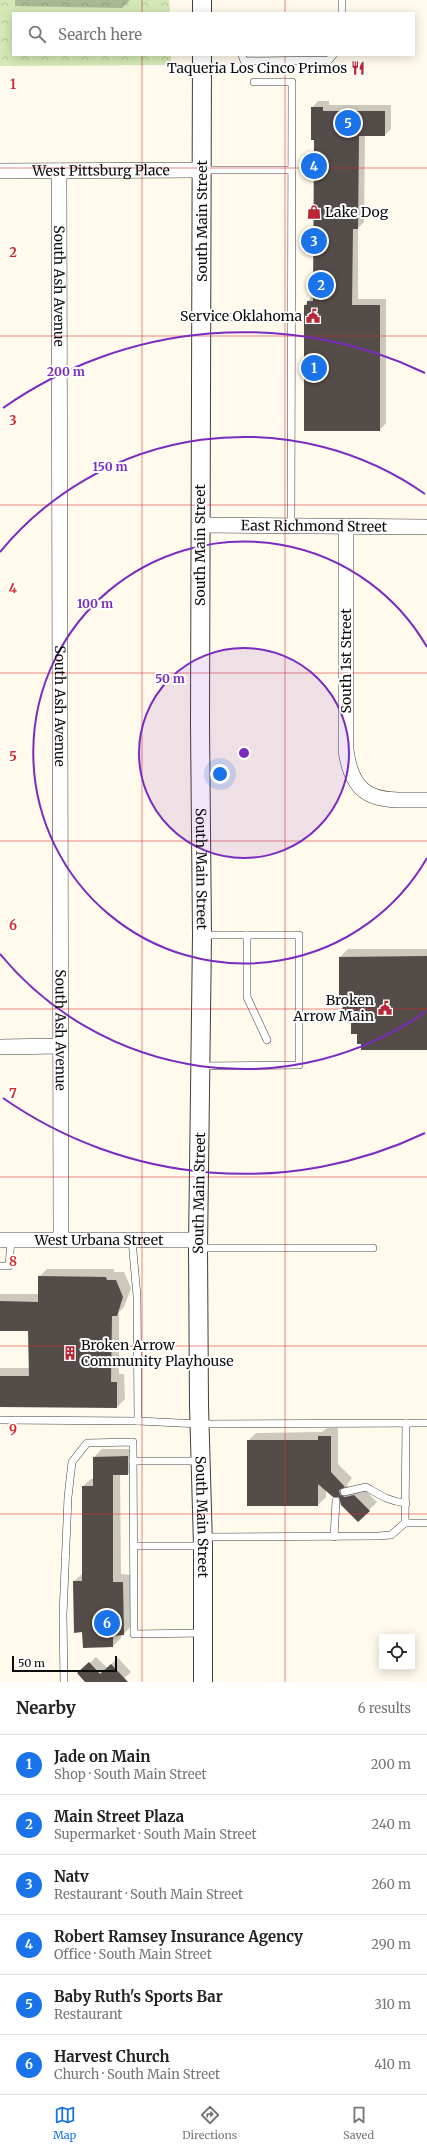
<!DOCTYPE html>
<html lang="en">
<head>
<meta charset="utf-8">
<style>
	body { margin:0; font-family:Merriweather,serif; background:#f2f2f2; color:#222 }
	.controls { position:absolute; right:12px; bottom:12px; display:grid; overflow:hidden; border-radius:0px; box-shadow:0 2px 10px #0003 }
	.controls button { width:36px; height:36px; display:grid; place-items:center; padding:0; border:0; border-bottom:1px solid #e0e0e0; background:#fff; color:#222; font:20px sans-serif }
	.scale { position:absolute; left:12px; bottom:10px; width:105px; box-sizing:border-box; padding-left:4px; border:2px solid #0c0c0c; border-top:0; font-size:11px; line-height:14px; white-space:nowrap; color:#0c0c0c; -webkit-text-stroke:3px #fff; paint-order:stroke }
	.you { position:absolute; left:220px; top:774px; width:14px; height:14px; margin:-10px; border:3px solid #fff; border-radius:50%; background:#1a73e8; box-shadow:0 0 0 6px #1a73e833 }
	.badge { display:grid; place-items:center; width:26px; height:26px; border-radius:50%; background:#1a73e8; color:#fff; font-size:13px; font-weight:700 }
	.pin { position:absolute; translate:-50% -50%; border:2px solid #fff; box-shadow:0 1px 4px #0006 }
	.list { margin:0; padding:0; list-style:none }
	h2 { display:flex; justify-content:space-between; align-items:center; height:52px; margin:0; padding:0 16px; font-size:17px }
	h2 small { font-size:13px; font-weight:400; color:#767676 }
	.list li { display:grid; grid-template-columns:26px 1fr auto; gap:12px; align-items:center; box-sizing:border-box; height:60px; padding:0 16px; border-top:1px solid #e0e0e0 }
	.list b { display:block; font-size:15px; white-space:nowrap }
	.list p { margin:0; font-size:13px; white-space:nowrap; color:#767676 }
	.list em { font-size:13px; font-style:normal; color:#767676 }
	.icon { flex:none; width:22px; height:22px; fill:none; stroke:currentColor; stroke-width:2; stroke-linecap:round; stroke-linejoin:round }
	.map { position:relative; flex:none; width:427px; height:1682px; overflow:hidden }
	.search { position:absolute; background:#fff; box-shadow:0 2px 10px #0003; left:12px; right:12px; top:12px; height:44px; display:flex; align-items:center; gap:10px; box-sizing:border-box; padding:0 14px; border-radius:0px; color:#767676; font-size:15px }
	.sheet { height:412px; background:#fff }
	nav { display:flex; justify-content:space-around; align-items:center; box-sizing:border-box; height:56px; border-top:1px solid #e0e0e0; background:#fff; font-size:11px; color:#767676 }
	nav a { display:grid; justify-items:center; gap:2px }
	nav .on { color:#1a73e8 }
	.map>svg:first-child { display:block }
</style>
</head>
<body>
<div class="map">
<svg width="427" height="1682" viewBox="0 0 427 1682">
	<defs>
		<pattern id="park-crowns" width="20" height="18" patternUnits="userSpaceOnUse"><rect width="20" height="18" fill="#d3e8b6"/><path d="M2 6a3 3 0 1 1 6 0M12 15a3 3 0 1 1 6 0" fill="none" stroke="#b4c69b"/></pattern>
	</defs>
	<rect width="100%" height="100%" fill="#fffaeb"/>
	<path fill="url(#park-crowns)" d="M 0,0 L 169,0 L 170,13 L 13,13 L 13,55 L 171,55 L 171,65 L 0,66 Z"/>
	<g fill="#0003">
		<path d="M 15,0 L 130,0 L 122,8 L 15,6 Z"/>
		<path d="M 318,101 L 329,101 L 329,105 L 391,105 L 391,129 L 385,135 L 365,135 L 364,222 L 358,228 L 358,299 L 386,299 L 386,423 L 380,430 L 305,430 L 305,305 L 314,294 L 315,139 L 312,108 Z"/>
		<path d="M 348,949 L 427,949 L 427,1049 L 362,1043 L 352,1015 L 344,999 L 340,999 L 340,957 Z"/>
		<path d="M 47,1269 L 114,1269 L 114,1272 L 124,1272 L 131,1288 L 124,1307 L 119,1312 L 119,1374 L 124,1374 L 125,1399 L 117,1407 L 0,1406 L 0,1368 L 29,1368 L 29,1330 L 0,1330 L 0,1294 L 39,1294 L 39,1277 Z"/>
		<path d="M 327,1428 L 338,1428 L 338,1464 L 352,1478 L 347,1485 L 351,1489 L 362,1487 L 377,1502 L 358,1521 L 340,1496 L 326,1490 L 326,1497 L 318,1505 L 248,1441 L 256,1433 L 322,1432 Z"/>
		<path d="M 102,1449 L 135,1449 L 135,1467 L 128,1474 L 120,1474 L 121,1574 L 131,1575 L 131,1626 L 124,1634 L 121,1634 L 121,1638 L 113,1646 L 83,1631 L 74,1581 L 82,1574 L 83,1486 L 91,1479 L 94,1479 L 94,1457 Z"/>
		<path d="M 96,1657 L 107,1668 L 118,1658 L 131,1672 L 120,1682 L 87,1682 L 79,1674 Z"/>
	</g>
	<g fill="#544c49">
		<path d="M 311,107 L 323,107 L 323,111 L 385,111 L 385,136 L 359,136 L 358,229 L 353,229 L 352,305 L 380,305 L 380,431 L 304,431 L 304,305 L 307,305 L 307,301 L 313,301 L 314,140 L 311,140 Z"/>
		<path d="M 427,956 L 427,1050 L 361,1050 L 361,1044 L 357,1044 L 357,1034 L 351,1034 L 351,1016 L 342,1016 L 343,1000 L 339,1000 L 339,957 Z"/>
		<path d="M 38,1276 L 106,1277 L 107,1280 L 116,1280 L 123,1297 L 117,1316 L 112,1316 L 111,1382 L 117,1382 L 117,1408 L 0,1407 L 0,1376 L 29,1376 L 28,1331 L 0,1331 L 0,1301 L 38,1302 Z"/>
		<path d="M 318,1436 L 331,1436 L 331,1472 L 345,1487 L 339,1490 L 340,1495 L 345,1497 L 354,1495 L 370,1511 L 358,1522 L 341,1505 L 339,1497 L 333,1497 L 318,1484 L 318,1506 L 247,1506 L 247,1440 L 318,1440 Z"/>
		<path d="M 128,1456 L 128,1475 L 113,1475 L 113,1582 L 123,1582 L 124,1635 L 113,1636 L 113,1647 L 83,1648 L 82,1632 L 74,1633 L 73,1581 L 82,1581 L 82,1486 L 93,1486 L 93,1457 Z"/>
		<path d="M 89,1662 L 100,1674 L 111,1664 L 128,1682 L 85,1682 L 77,1673 Z"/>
	</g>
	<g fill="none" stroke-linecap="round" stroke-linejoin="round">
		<defs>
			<g id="service">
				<path d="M 342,0 L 342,13"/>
				<path d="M 242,55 L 244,61 L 329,60 L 333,55"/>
				<path d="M 254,82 L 292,82 L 291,526"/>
				<path d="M 202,170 L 292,170"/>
				<path d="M 201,317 L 292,317"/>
				<path d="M 247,935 L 247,997 L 267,1040"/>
				<path d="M 201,1066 L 299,1065 L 299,935 L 202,935"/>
				<path d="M 198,1248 L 373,1248"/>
				<path d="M 0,1266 L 9,1266 L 11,1240"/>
				<path d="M 0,1420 L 138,1421 L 137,1296 L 132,1240"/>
				<path d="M 138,1421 L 200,1424 L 427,1423"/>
				<path d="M 133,1461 L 200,1461"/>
				<path d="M 344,1492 L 366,1487 C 380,1495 390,1502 406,1503"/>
				<path d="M 405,1523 L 406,1423"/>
				<path d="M 204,1537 L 378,1536 L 391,1535 L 405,1523 L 427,1523"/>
				<path d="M 334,1537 L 336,1501"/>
				<path d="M 134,1546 L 203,1546"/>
				<path d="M 64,1682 L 63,1615 L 68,1497 L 72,1462 L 87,1443 L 133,1442 L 134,1634 L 203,1633"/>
			</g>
			<g id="minor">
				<path id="s1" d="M 0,171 L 202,170"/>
				<path id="s2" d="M 59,171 L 61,1240"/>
				<path id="s3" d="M 201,525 L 427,527"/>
				<path d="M 346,526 L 346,750 C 353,805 383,800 427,800"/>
				<path d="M 0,1047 L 61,1046"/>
				<path id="s4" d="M 0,1240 L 198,1240"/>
			</g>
			<g id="tertiary">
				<path d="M 202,0 L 202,13"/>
				<path id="s5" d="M 202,55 L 200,725 L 202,935 L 198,1248 L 199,1405 L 203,1546 L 203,1682"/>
			</g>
		</defs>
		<use href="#service" stroke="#3f3f3f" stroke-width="8"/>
		<use href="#minor" stroke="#3f3f3f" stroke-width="16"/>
		<use href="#tertiary" stroke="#3f3f3f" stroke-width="20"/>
		<use href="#service" stroke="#fff" stroke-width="7"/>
		<use href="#minor" stroke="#fff" stroke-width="15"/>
		<use href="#tertiary" stroke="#fff" stroke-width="18"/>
	</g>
	<path fill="none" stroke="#d62828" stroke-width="1" stroke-opacity="0.55" d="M 142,0 L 142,13M 285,0 L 285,13M 142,55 L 142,1682M 285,55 L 285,1682M 0,168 L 427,168M 0,336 L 427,336M 0,505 L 427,505M 0,673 L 427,673M 0,841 L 427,841M 0,1009 L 427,1009M 0,1177 L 427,1177M 0,1346 L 427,1346M 0,1514 L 427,1514"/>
	<circle cx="244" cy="753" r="105" fill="#7b2cbf" fill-opacity=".12"/>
	<g fill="none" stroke="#7b2cbf" stroke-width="2">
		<circle cx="244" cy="753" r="105"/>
		<path d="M427 858A211 211 0 1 1 427 647"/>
		<path d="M425 1012A316 316 0 0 1 0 954M0 552A316 316 0 0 1 425 494"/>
		<path d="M425 1133A421 421 0 0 1 3 1098M3 408A421 421 0 0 1 425 373"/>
	</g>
	<defs>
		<symbol id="restaurant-bare" viewBox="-9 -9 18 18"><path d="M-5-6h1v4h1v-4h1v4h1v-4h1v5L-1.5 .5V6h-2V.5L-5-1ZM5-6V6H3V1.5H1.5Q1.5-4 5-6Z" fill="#ba2636" stroke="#fff" stroke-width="2.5" paint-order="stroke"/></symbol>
		<symbol id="shop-bare" viewBox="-9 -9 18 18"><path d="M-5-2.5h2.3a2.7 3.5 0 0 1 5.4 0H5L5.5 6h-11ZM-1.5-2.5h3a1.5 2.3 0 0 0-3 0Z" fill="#ba2636" stroke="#fff" stroke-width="2.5" paint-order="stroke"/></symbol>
		<symbol id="civic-bare" viewBox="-9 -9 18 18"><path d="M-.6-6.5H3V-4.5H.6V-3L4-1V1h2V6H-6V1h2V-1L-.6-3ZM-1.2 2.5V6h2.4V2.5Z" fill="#ba2636" stroke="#fff" stroke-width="2.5" paint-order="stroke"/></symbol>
		<symbol id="building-bare" viewBox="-9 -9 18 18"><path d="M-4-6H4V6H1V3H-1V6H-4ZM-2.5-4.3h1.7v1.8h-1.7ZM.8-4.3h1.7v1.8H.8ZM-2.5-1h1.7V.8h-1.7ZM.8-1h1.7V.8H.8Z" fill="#ba2636" stroke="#fff" stroke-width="2.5" paint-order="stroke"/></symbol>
	</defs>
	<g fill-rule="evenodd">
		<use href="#restaurant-bare" x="348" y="58" width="20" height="20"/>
		<use href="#shop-bare" x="304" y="202" width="20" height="20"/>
		<use href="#civic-bare" x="303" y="306" width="20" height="20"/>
		<use href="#civic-bare" x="375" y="998" width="20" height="20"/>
		<use href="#building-bare" x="60" y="1343" width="20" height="20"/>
	</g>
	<g text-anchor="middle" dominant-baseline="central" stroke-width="4" stroke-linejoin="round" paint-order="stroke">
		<g font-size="14" fill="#0c0c0c" stroke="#fff" text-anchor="end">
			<text x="347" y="68">Taqueria Los Cinco Primos</text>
			<text x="325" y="212" text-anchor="start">Lake Dog</text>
			<text x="302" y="316">Service Oklahoma</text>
			<text x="374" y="1000">Broken<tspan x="374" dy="16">Arrow Main</tspan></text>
			<text x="81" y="1345" text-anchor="start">Broken Arrow<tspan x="81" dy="16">Community Playhouse</tspan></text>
		</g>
		<g font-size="14" fill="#0c0c0c" stroke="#fff">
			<text stroke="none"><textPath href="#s1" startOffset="101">West Pittsburg Place</textPath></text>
			<text transform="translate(202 221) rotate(-90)">South Main Street</text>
			<text stroke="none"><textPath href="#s2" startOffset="115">South Ash Avenue</textPath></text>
			<text stroke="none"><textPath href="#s3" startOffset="113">East Richmond Street</textPath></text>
			<text transform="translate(200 545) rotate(-90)">South Main Street</text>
			<text transform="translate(346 661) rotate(-90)">South 1st Street</text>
			<text stroke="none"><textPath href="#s2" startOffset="535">South Ash Avenue</textPath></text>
			<text stroke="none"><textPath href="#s5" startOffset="814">South Main Street</textPath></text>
			<text stroke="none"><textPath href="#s2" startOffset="859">South Ash Avenue</textPath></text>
			<text transform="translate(199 1193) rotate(-89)">South Main Street</text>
			<text stroke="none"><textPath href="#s4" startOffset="99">West Urbana Street</textPath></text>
			<text stroke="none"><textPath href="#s5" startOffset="1462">South Main Street</textPath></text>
		</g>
	</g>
	<g font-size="13" text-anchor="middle" font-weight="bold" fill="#d62828" stroke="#fff" stroke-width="4" stroke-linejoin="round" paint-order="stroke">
		<text x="13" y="89">1</text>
		<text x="13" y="257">2</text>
		<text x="13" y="425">3</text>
		<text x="13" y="593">4</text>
		<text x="13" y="761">5</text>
		<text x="13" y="930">6</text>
		<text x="13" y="1098">7</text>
		<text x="13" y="1266">8</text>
		<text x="13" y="1434">9</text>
	</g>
	<circle cx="244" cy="753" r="6" fill="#7b2cbf" stroke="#fff" stroke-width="2"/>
	<g font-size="12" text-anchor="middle" font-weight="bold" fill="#7b2cbf" stroke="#fff" stroke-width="4" stroke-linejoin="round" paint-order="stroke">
		<text x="66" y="376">200 m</text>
		<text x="110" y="471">150 m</text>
		<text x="95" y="608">100 m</text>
		<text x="170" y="683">50 m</text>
	</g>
</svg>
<div class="controls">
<button><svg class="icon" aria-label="locate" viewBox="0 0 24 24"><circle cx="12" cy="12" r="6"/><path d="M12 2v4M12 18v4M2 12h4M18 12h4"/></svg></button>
</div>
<div class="scale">50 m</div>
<div class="you"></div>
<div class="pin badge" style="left:314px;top:368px">1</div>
<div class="pin badge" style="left:321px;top:285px">2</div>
<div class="pin badge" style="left:314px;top:241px">3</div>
<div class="pin badge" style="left:314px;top:166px">4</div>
<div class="pin badge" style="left:348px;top:123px">5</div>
<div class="pin badge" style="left:107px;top:1623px">6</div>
<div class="search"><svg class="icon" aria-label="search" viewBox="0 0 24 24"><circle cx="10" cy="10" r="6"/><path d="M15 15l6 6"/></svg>Search here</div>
</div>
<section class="sheet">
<h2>Nearby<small>6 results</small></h2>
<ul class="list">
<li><span class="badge">1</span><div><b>Jade on Main</b><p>Shop · South Main Street</p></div><em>200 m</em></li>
<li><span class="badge">2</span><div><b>Main Street Plaza</b><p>Supermarket · South Main Street</p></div><em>240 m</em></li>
<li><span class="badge">3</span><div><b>Natv</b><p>Restaurant · South Main Street</p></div><em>260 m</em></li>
<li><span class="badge">4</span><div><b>Robert Ramsey Insurance Agency</b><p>Office · South Main Street</p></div><em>290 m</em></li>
<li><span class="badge">5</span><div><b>Baby Ruth's Sports Bar</b><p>Restaurant</p></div><em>310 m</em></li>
<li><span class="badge">6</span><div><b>Harvest Church</b><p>Church · South Main Street</p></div><em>410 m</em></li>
</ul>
</section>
<nav>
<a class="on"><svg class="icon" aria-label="map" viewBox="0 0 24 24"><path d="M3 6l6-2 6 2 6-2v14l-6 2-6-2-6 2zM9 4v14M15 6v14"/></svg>Map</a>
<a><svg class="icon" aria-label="directions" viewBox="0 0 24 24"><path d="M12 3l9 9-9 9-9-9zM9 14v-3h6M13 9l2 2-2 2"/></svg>Directions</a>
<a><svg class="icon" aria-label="saved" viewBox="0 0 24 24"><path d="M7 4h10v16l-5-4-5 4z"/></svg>Saved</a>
</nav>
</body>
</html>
